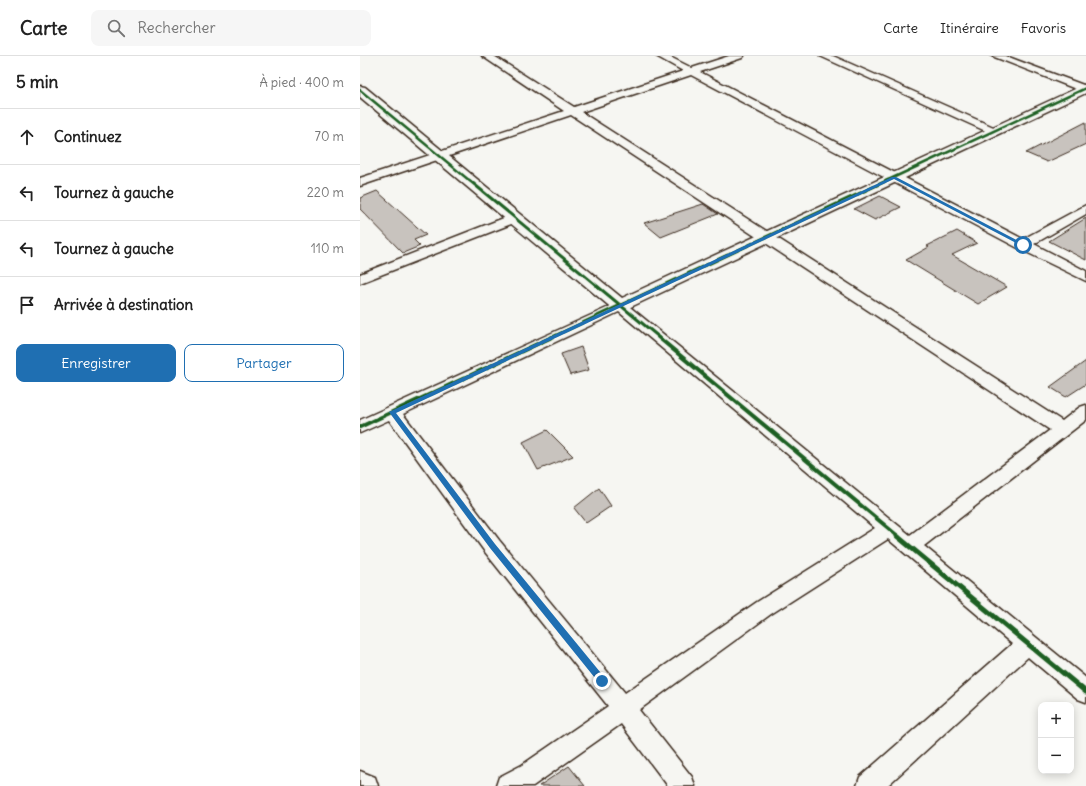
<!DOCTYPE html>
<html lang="fr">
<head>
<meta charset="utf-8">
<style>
	body { margin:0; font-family:Delius,sans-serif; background:#f6f6f6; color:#222 }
	.controls { position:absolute; right:12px; bottom:12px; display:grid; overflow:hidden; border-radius:8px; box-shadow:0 2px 10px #0003 }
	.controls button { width:36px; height:36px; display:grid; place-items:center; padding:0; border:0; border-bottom:1px solid #e0e0e0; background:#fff; color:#222; font:20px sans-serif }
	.stop { position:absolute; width:12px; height:12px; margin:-9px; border:3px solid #1f6fb2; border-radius:50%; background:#fff }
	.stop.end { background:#1f6fb2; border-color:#fff; box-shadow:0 1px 4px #0008 }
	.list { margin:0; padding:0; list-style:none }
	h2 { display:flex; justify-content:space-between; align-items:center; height:52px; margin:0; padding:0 16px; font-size:17px }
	h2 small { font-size:13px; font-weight:400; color:#767676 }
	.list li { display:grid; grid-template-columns:26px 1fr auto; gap:12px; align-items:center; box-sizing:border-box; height:56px; padding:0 16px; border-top:1px solid #e0e0e0 }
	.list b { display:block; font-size:15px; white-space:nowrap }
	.list em { font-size:13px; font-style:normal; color:#767676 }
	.actions { display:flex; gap:8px; padding:12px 16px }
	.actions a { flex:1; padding:9px 0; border:1px solid #1f6fb2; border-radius:8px; text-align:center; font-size:14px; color:#1f6fb2 }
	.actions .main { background:#1f6fb2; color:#fff }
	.icon { flex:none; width:22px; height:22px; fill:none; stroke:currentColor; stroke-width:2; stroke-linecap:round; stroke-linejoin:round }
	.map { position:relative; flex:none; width:726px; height:730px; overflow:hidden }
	header { display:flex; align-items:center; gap:24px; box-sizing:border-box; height:56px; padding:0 20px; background:#fff; border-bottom:1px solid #e0e0e0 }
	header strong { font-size:19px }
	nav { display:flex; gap:22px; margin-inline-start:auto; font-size:14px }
	.search { width:280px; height:36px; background:#f6f6f6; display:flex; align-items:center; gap:10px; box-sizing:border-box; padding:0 14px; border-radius:8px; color:#767676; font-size:15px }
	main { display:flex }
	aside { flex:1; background:#fff }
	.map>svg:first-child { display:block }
</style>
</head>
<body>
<header>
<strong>Carte</strong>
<div class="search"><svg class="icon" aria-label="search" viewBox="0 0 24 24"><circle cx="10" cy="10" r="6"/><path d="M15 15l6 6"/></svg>Rechercher</div>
<nav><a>Carte</a><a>Itinéraire</a><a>Favoris</a></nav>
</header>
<main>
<aside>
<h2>5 min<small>À pied · 400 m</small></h2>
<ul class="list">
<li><svg class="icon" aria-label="ahead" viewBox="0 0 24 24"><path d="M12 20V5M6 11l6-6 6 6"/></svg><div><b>Continuez</b></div><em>70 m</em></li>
<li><svg class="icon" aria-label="left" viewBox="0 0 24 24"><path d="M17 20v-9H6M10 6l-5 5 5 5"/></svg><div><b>Tournez à gauche</b></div><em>220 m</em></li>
<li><svg class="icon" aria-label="left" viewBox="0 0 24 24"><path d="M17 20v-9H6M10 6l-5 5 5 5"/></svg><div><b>Tournez à gauche</b></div><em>110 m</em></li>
<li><svg class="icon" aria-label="arrive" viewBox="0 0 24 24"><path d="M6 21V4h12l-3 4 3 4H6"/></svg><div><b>Arrivée à destination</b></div></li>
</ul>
<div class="actions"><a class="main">Enregistrer</a><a>Partager</a></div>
</aside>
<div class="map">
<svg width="726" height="730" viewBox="0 0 726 730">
	<rect width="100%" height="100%" fill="#f6f6f2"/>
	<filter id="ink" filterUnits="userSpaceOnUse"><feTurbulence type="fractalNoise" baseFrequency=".025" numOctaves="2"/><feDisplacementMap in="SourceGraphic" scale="8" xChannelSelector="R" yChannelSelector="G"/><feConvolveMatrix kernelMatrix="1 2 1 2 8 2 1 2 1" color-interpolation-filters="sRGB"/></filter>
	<g filter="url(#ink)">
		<g fill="#c8c3be" stroke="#3b2a1e">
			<path d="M 726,66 L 726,88 L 687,106 L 666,97 Z"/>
			<path d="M 17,135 L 66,179 L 54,184 L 60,190 L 43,197 L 0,153 L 0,142 Z"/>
			<path d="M 520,140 L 541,151 L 515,164 L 494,153 Z"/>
			<path d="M 343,148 L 358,158 L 301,181 L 284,167 Z"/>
			<path d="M 726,162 L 726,204 L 689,185 Z"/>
			<path d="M 597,175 L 617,187 L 592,199 L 647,231 L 618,248 L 546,204 L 569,191 L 567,190 Z"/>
			<path d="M 221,291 L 229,314 L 210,319 L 201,298 Z"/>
			<path d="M 726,305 L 726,328 L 706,341 L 690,331 Z"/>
			<path d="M 187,374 L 213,400 L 178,414 L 163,386 Z"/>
			<path d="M 239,432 L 251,450 L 226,467 L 214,452 Z"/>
			<path d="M 209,710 L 225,730 L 179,730 Z"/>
		</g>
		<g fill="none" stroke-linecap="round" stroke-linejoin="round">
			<defs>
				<g id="minor">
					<path d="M 122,0 L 134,0 L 214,51 L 323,15 L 296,0 L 308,0 L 332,12 L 369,0 L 384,0 L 382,2 L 340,16 L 663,183 L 726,149 L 726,158 L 674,188 L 726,215 L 726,225 L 658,192 L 331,19 L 221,56 L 702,365 L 720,351 L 726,349 L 726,364 L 564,490 L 726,622 L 726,646 L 718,643 L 668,601 L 527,730 L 497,730 L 500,721 L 652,588 L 528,483 L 411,558 L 279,654 L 332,721 L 335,730 L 308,730 L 261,668 L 173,730 L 136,730 L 139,721 L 162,709 L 248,650 L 125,496 L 29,364 L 0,377 L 0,364 L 260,246 L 265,247 L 550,479 L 690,374 L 211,59 L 0,130 L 0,122 L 204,55 ZM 259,256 L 515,472 L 397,546 L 265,637 L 139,484 L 43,358 Z"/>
					<path d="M 460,0 L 473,0 L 638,73 L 640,75 L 638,77 L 630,77 Z"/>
					<path d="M 632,0 L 646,0 L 726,30 L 726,37 Z"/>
					<path d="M 154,158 L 160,162 L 159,165 L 0,227 L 0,218 Z"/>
					<path d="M 0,715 L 15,721 L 18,730 L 0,730 Z"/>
				</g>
				<path id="tertiary" d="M 726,28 L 726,37 L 260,256 L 254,254 L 0,41 L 0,30 L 5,31 L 262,242 Z"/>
			</defs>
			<use href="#minor" stroke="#3b2a1e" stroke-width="3"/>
			<use href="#tertiary" stroke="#3b2a1e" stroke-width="3"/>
			<use href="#minor" fill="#f6f6f2" fill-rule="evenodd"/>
			<use href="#tertiary" fill="#f6f6f2" fill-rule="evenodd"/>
			<defs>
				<g id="cycleway-far3">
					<path d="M 0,34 L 110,125"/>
					<path d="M 526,125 L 726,32"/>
				</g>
				<g id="cycleway-far2">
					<path d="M 109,124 L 300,282"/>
					<path d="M 190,282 L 528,124"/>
				</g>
				<g id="cycleway-far1">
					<path d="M 298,281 L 539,481"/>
					<path d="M 0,371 L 192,281"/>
				</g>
				<path id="cycleway" d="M 537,480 L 726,636"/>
			</defs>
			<use href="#cycleway-far3" stroke="#f6f6f2" stroke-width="4"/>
			<use href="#cycleway-far2" stroke="#f6f6f2" stroke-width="5"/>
			<use href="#cycleway-far1" stroke="#f6f6f2" stroke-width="6"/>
			<use href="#cycleway" stroke="#f6f6f2" stroke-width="8"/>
			<use href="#cycleway-far3" stroke="#1b5e20" stroke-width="2.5"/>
			<use href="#cycleway-far2" stroke="#1b5e20" stroke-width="3"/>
			<use href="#cycleway-far1" stroke="#1b5e20" stroke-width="4"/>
			<use href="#cycleway" stroke="#1b5e20" stroke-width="5"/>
		</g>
	</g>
	<path fill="#1f6fb2" d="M 532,121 L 536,121 L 666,189 L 662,190 L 534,123 L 36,357 L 135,488 L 245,622 L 245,627 L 239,627 L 130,492 L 29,356 Z"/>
</svg>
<div class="controls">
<button>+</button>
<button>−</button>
</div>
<div class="stop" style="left:663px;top:189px"></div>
<div class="stop end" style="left:242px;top:625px"></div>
</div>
</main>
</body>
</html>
